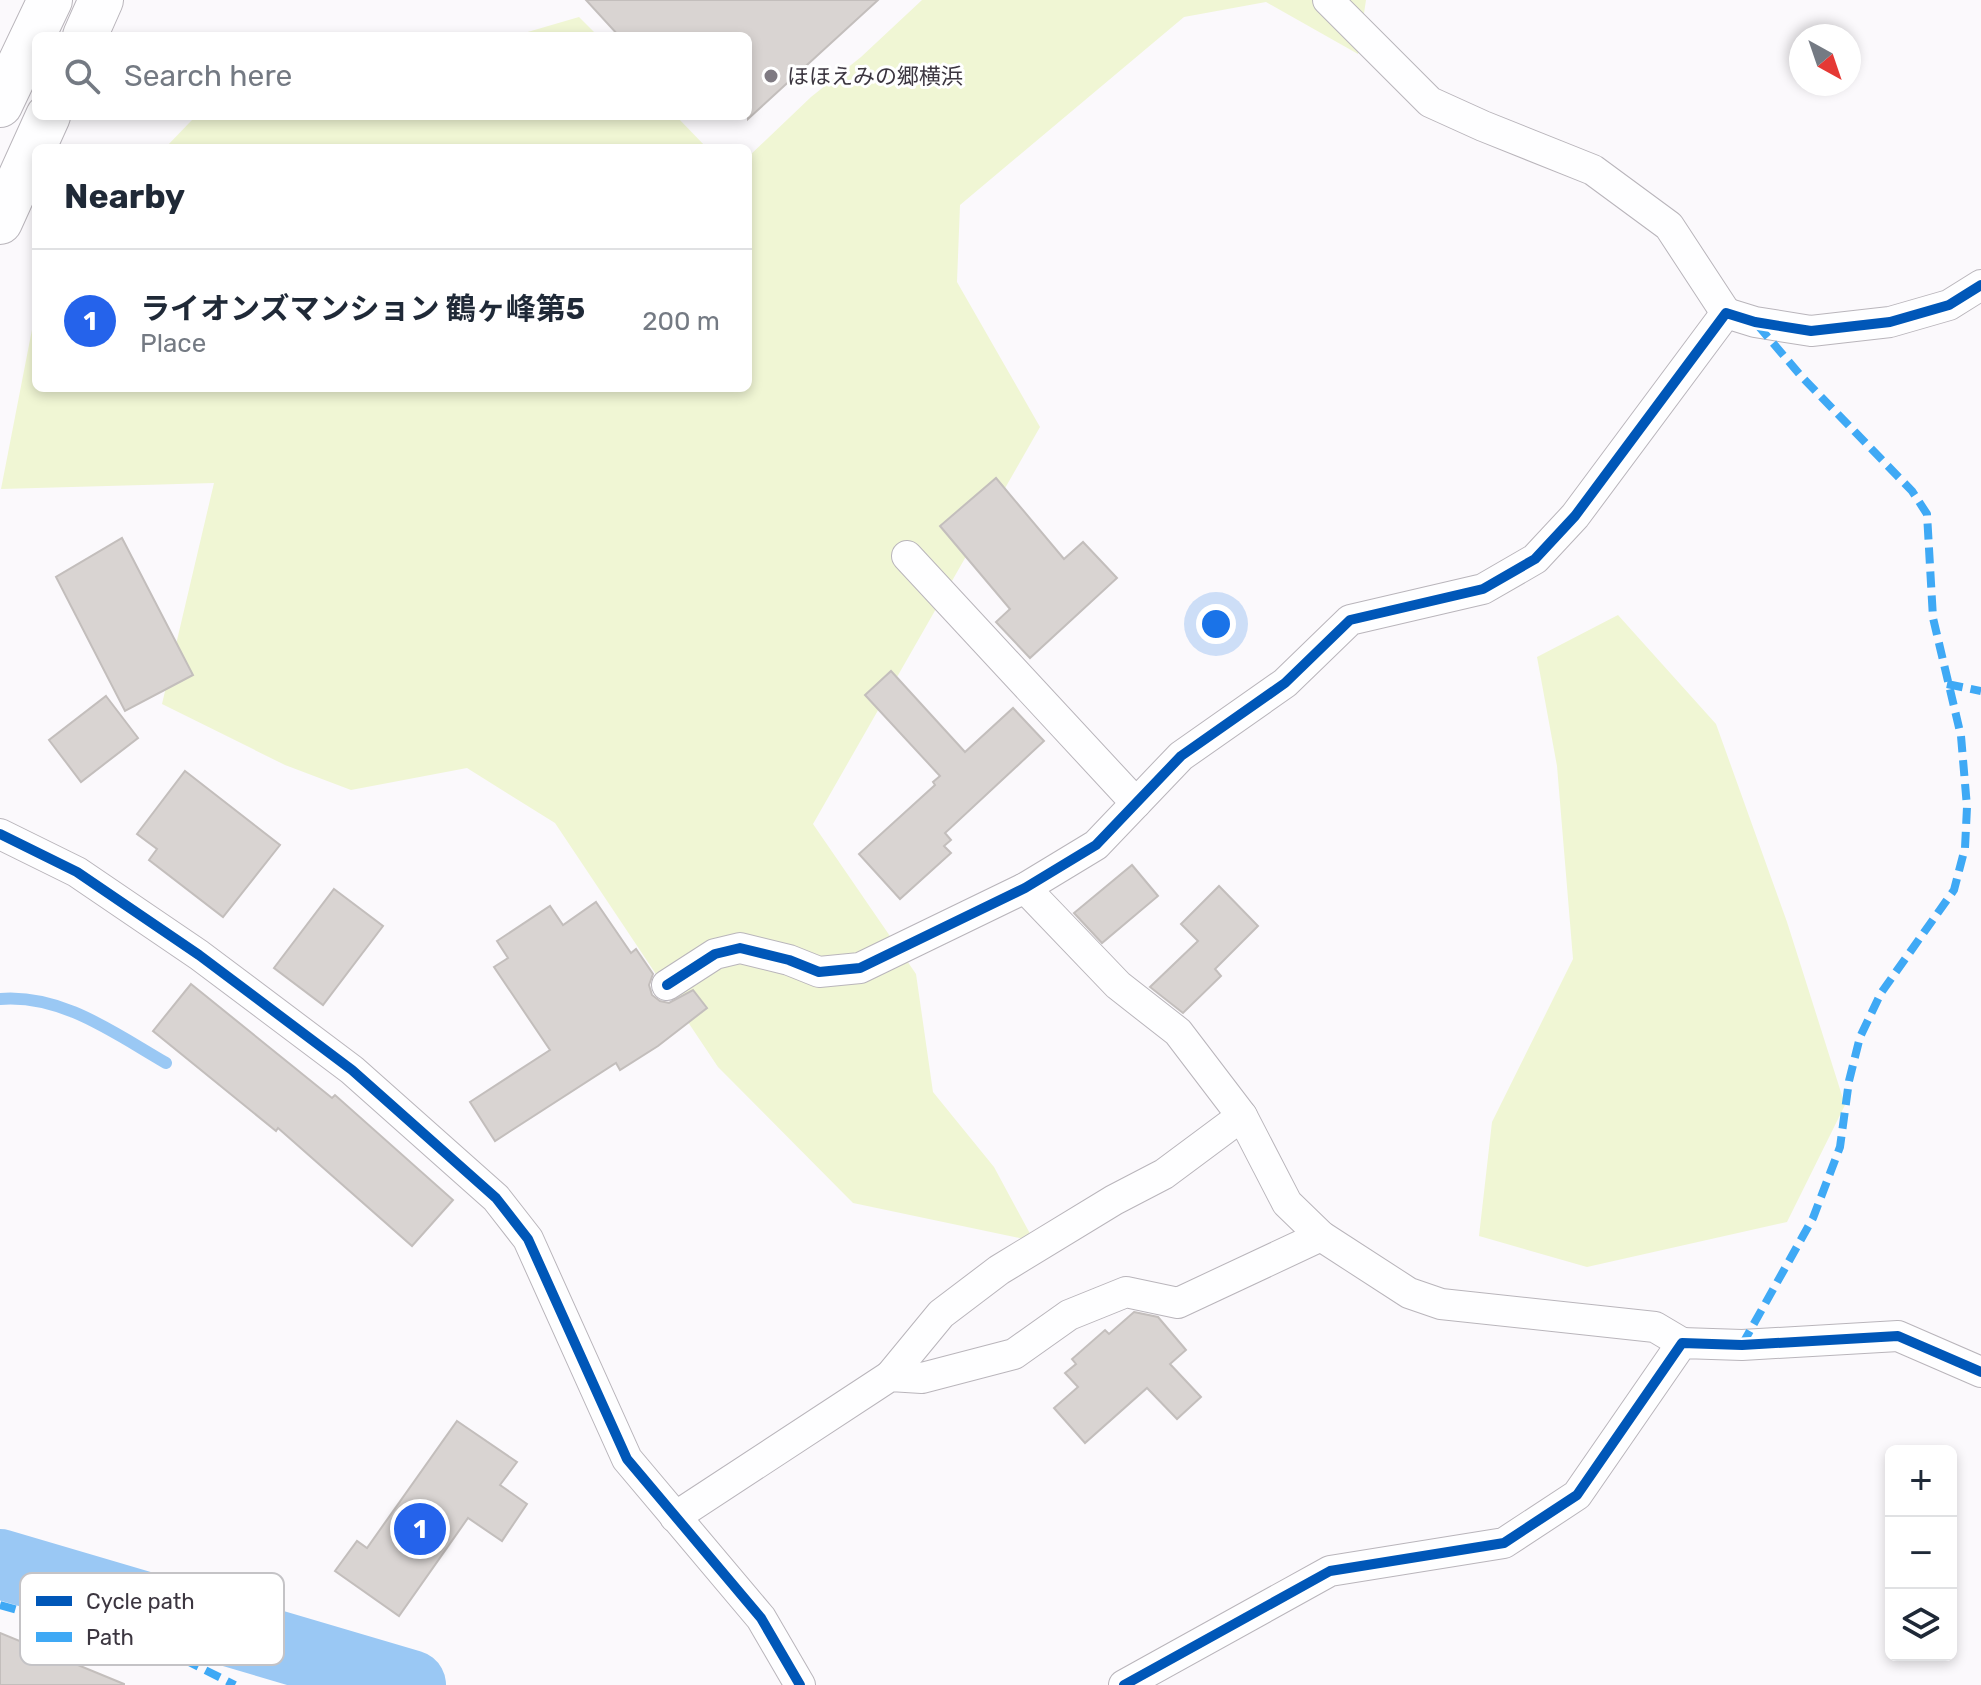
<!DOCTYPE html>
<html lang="en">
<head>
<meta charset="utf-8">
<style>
	body { margin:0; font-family:Rubik,"Noto Sans JP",sans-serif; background:#f6f6f7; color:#1f2937 }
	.controls { position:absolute; right:24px; bottom:24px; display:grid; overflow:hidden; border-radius:12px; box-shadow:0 4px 12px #0003 }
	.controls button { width:72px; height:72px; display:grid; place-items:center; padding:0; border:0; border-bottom:2px solid #e0e1e3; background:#fff; color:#1f2937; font:40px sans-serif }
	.compass { position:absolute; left:1789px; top:24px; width:72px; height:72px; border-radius:50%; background:#fff; box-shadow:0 4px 12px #0003; rotate:140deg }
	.you { position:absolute; left:1216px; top:624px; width:28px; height:28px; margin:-20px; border:6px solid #fff; border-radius:50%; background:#1a73e8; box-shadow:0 0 0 12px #1a73e833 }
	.badge { display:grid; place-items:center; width:52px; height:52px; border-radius:50%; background:#2563eb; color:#fff; font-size:26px; font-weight:700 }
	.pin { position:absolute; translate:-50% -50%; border:4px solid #fff; box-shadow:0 2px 8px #0006 }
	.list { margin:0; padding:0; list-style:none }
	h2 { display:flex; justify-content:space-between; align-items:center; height:104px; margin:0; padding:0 32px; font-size:34px }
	h2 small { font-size:26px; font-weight:400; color:#747a83 }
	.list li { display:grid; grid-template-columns:52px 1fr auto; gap:24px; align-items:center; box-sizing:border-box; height:144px; padding:0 32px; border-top:2px solid #e0e1e3 }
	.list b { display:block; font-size:30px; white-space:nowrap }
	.list p { margin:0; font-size:26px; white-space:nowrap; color:#747a83 }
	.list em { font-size:26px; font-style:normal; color:#747a83 }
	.icon { flex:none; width:44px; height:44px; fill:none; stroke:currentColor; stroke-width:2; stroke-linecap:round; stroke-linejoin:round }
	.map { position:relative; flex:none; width:1981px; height:1685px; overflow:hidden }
	.search { position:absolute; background:#fff; box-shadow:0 4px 12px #0003; left:32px; top:32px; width:720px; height:88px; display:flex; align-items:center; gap:20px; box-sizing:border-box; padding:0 28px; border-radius:12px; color:#747a83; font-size:30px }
	.panel { position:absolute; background:#fff; box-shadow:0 4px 12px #0003; left:32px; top:144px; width:720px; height:248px; border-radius:12px }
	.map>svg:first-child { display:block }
</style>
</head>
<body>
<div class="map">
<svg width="1981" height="1685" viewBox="0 0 1981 1685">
	<rect width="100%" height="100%" fill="#fbf9fc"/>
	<g fill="#f0f6d4">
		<path d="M 922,0 L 1366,0 L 1358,54 L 1266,2 L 1184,17 L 960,205 L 957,282 L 1040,427 L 813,824 L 916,974 L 933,1092 L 994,1167 L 1034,1241 L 853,1203 L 718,1067 L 555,823 L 467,768 L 351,790 L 285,765 L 162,704 L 214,483 L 1,489 L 36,309 L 36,388 L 748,388 L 748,157 L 811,97 L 861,57 Z"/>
		<path d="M 579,17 L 598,36 L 514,36 Z"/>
		<path d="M 207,116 L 676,116 L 707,148 L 165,148 L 192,120 Z"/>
		<path d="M 1618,615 L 1716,724 L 1787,922 L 1845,1105 L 1787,1222 L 1587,1267 L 1479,1236 L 1492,1122 L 1573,959 L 1557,766 L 1537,657 Z"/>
	</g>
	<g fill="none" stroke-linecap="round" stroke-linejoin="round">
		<path stroke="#9ac8f4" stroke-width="12" d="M 0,999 C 62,994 114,1033 166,1063"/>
		<path stroke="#9ac8f4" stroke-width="70" d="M 0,1564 L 411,1685"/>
	</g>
	<g fill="#d9d4d2" stroke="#c3bebc" stroke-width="2">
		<path d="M 586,0 L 878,0 L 748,119 L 748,36 L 619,36 Z"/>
		<path d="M 996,478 L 1064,559 L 1083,542 L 1117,578 L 1030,658 L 996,622 L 1010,609 L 940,526 Z"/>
		<path d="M 122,538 L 193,675 L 125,711 L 56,577 Z"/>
		<path d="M 891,671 L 965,752 L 1013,708 L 1044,741 L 945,833 L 951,840 L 944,846 L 951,853 L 900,899 L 859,854 L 935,785 L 933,782 L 940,776 L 865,695 Z"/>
		<path d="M 106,696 L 138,738 L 81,782 L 49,740 Z"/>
		<path d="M 185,771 L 280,845 L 223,917 L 149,860 L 157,849 L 137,834 Z"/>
		<path d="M 1132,865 L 1158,896 L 1102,943 L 1074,913 Z"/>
		<path d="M 1219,886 L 1258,926 L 1215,969 L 1221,976 L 1183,1013 L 1150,987 L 1198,941 L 1181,924 Z"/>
		<path d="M 334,889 L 383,926 L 323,1005 L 274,968 Z"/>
		<path d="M 596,902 L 631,953 L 636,949 L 653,974 L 649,985 L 652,995 L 660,1001 L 669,1003 L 693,990 L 707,1008 L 658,1046 L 620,1070 L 616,1063 L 495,1141 L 470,1102 L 550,1050 L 494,967 L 508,958 L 497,941 L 550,906 L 563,925 Z"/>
		<path d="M 191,984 L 332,1098 L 335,1095 L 453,1200 L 412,1246 L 278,1128 L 276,1131 L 153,1031 Z"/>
		<path d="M 1134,1312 L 1158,1317 L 1186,1350 L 1170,1364 L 1201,1397 L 1177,1419 L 1147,1388 L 1085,1443 L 1054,1408 L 1078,1387 L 1065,1373 L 1076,1364 L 1072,1359 L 1105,1330 L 1109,1334 Z"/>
		<path d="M 457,1421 L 517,1462 L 500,1485 L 527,1504 L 502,1541 L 468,1518 L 399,1616 L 335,1571 L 357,1541 L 367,1548 Z"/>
		<path d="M 0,1633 L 124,1684 L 124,1685 L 0,1685 Z"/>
	</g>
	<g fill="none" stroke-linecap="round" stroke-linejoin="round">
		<defs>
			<g id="minor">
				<path d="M 1328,0 L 1430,102 L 1483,126 L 1593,170 L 1669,226 L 1726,313"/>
				<path d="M 907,556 L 1136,803"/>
				<path d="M 0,834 L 77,872 L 199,955 L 352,1070 L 496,1198 L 528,1239 L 627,1459 L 761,1618 L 800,1685"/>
				<path d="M 1025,888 L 1118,985 L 1178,1032 L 1242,1116 L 1287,1203 L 1321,1236 L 1409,1293 L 1441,1304 L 1655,1327 L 1682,1343"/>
				<path d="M 667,985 L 715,954 L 740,948 L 789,960 L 819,972 L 860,968 L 1025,888 L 1096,845 L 1181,756 L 1285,683 L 1350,620 L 1483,589 L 1535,559 L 1575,516 L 1726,313 L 1755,322 L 1811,331 L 1890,322 L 1949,305 L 1981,285"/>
				<path d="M 890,1376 L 941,1314 L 999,1270 L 1114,1200 L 1164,1174 L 1242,1116"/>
				<path d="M 675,1517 L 890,1376 L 922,1378 L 1014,1354 L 1069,1315 L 1126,1292 L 1178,1303 L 1321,1236"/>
				<path d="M 1124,1685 L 1330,1571 L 1504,1543 L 1577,1495 L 1682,1343 L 1742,1345 L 1898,1336 L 1981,1372"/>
			</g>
			<g id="primary">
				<path d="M 85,36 L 101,0"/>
				<path d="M 0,105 L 50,0"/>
				<path d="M 0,222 L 48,116"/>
			</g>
		</defs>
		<use href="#minor" stroke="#b9b5bb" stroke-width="32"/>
		<use href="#primary" stroke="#b9b5bb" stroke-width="46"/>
		<use href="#minor" stroke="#fefeff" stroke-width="30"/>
		<use href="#primary" stroke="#fefeff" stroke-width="44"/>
		<g stroke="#3fa9f5" stroke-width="8" stroke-dasharray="16 8" stroke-linecap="butt">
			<path d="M 1947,684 L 1981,691"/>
			<path d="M 1742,1345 L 1813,1218 L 1840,1147 L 1849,1081 L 1860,1037 L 1881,993 L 1954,890 L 1965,848 L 1967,807 L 1961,736 L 1933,618 L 1927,514 L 1912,491 L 1802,377 L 1755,322"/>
			<path d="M 0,1605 L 151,1648 L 185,1660 L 235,1685"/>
		</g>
		<defs>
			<g id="cycleway">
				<path d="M 0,834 L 77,872 L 199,955 L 352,1070 L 496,1198 L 528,1239 L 627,1459 L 761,1618 L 800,1685"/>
				<path d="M 667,985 L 715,954 L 740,948 L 789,960 L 819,972 L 860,968 L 1025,888 L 1096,845 L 1181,756 L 1285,683 L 1350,620 L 1483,589 L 1535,559 L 1575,516 L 1726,313 L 1755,322 L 1811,331 L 1890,322 L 1949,305 L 1981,285"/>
				<path d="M 1124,1685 L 1330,1571 L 1504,1543 L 1577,1495 L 1682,1343 L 1742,1345 L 1898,1336 L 1981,1372"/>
			</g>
		</defs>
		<use href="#cycleway" stroke="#fff" stroke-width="15"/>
		<use href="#cycleway" stroke="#0057b8" stroke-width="10"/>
	</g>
	<circle fill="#7f7a82" stroke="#fff" stroke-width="3" cx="771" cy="76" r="8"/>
	<g text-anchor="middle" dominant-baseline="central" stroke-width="6" stroke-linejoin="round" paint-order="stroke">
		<g font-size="22" fill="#3c3640" stroke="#fff" text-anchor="start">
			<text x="787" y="76">ほほえみの郷横浜</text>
		</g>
	</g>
	<rect x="20" y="1573" width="264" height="92" rx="12" fill="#fff" stroke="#c4c3c6" stroke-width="2"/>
	<rect x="36" y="1596" width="36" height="10" fill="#0057b8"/>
	<rect x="36" y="1632" width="36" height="10" fill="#3fa9f5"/>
	<g font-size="22" fill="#3c3640">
		<text x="86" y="1609">Cycle path</text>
		<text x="86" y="1645">Path</text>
	</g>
</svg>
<div class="controls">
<button>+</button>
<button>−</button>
<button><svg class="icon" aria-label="layers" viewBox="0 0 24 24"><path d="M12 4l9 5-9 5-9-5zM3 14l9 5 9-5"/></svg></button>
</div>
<svg class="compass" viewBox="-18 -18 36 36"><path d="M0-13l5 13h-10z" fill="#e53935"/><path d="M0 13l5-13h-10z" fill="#747a83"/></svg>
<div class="you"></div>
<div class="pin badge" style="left:420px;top:1529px">1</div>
<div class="search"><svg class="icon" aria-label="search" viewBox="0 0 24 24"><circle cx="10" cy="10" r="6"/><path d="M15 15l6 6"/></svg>Search here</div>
<section class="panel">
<h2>Nearby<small></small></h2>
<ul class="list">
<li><span class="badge">1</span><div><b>ライオンズマンション 鶴ヶ峰第5</b><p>Place</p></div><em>200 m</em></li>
</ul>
</section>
</div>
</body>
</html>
